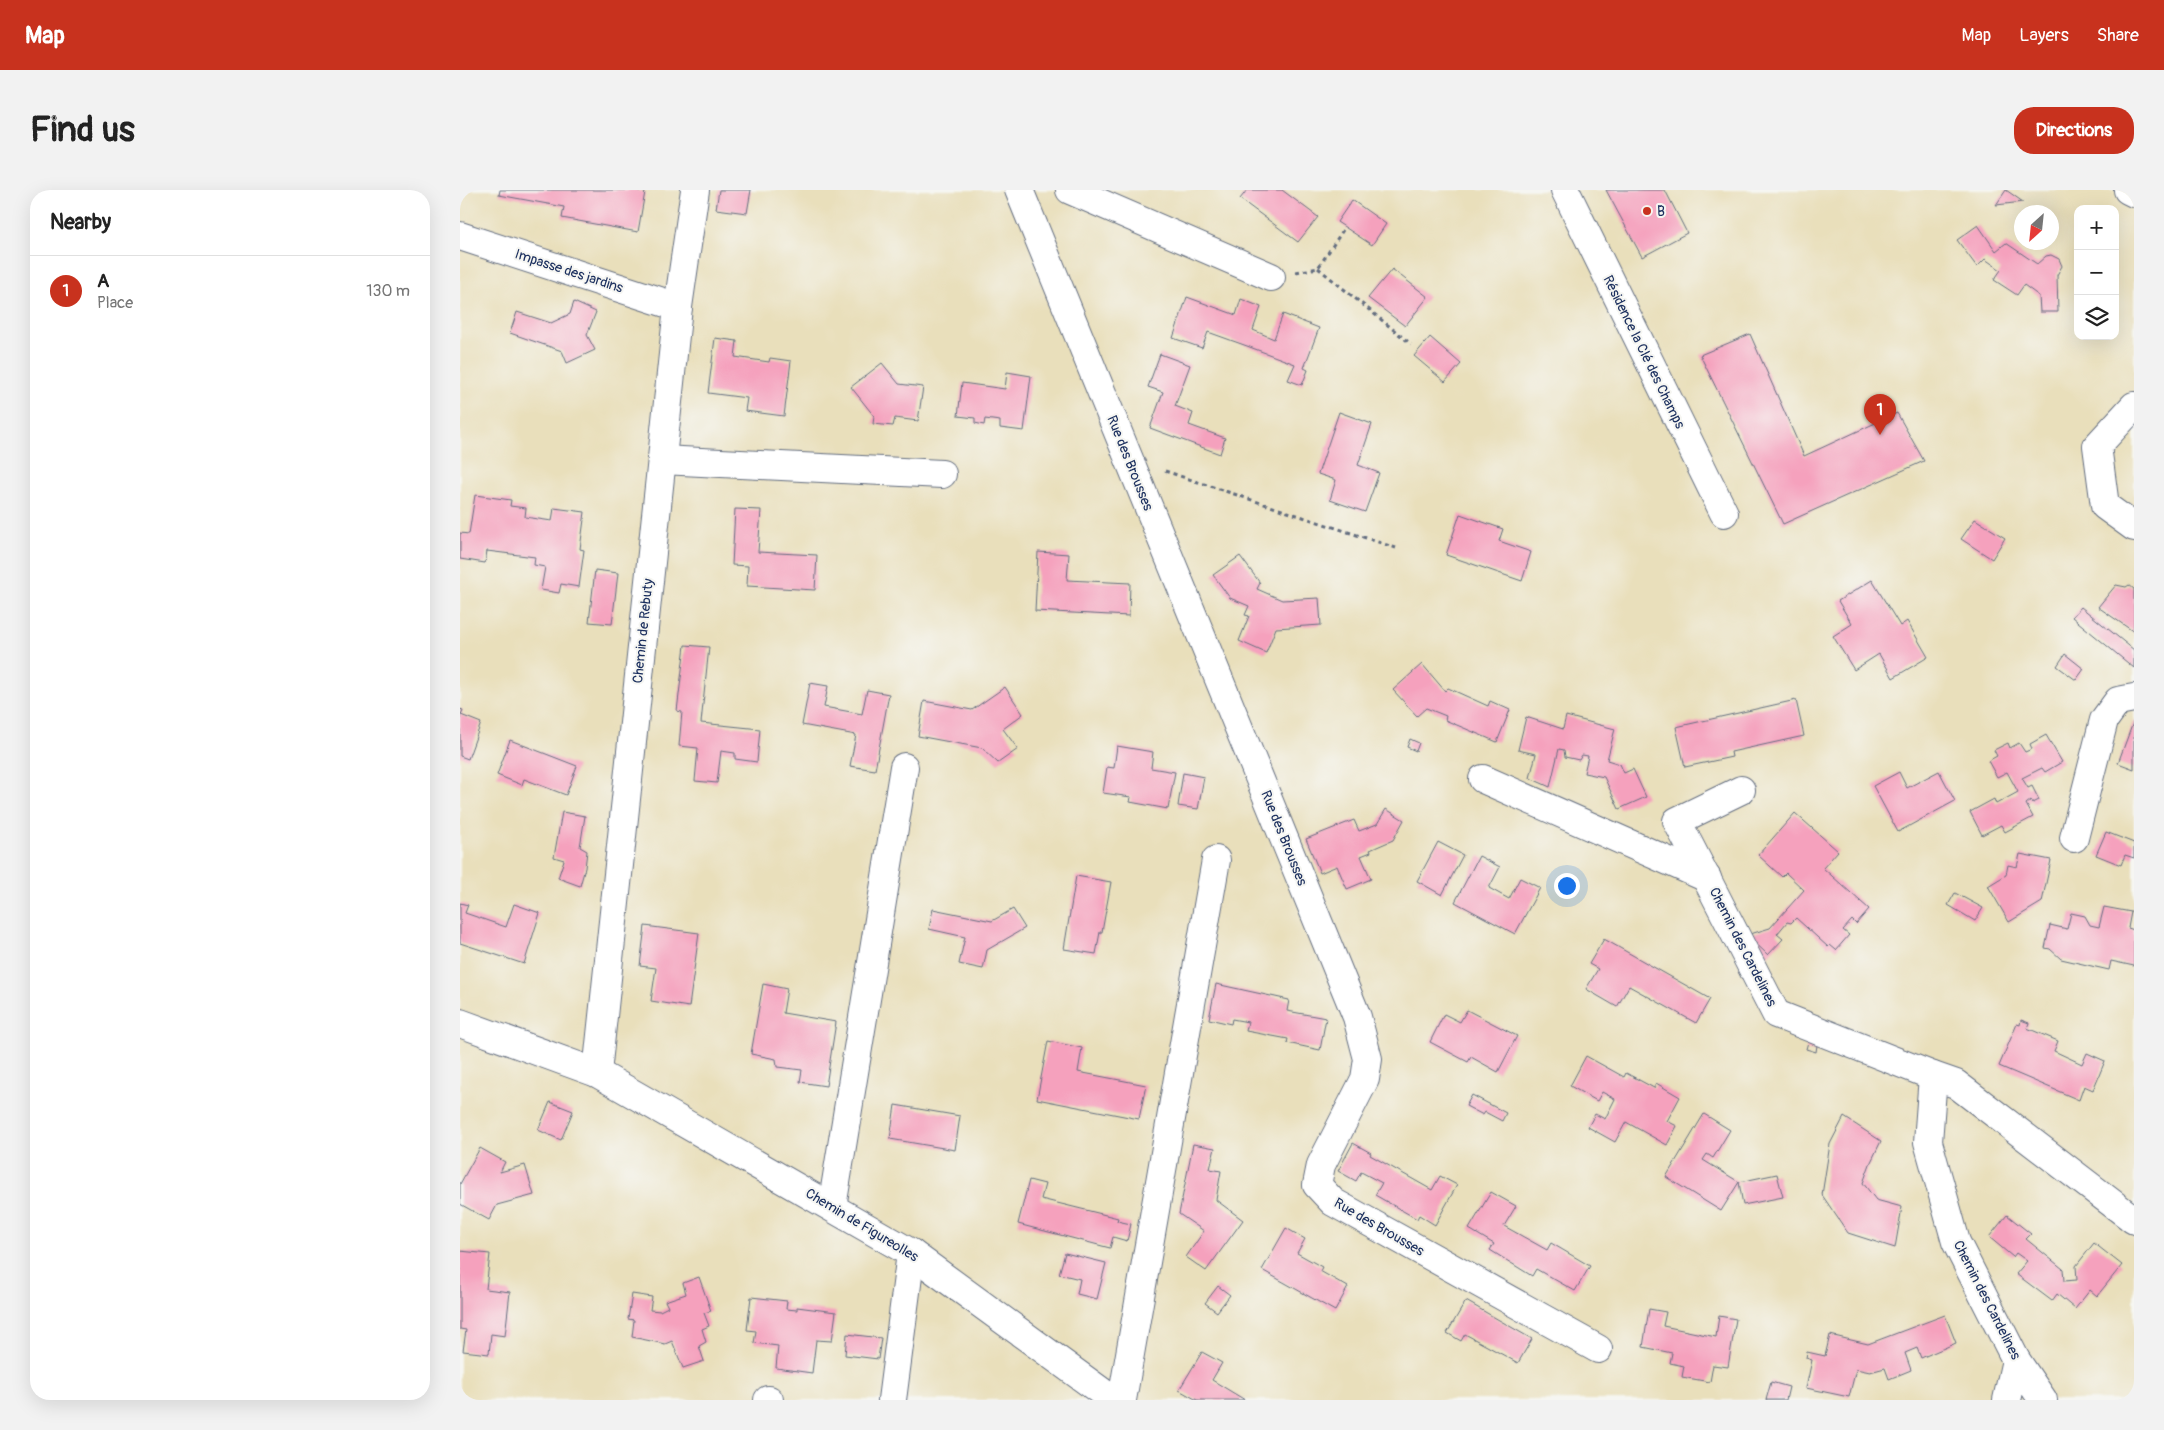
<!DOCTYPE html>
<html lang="en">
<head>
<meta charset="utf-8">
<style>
	body { margin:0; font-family:Pangolin,sans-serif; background:#f2f2f2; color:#222 }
	.controls { position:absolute; right:15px; top:15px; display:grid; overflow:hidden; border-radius:10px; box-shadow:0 5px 20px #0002 }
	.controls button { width:45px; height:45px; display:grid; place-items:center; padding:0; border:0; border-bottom:1px solid #e0e0e0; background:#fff; color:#222; font:25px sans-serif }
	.compass { position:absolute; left:1554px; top:15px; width:45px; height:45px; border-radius:50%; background:#fff; box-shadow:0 5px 20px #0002; rotate:207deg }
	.you { position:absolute; left:1106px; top:695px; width:18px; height:18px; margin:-12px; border:4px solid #fff; border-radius:50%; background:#1a73e8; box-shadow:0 0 0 8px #1a73e833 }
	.badge { display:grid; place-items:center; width:32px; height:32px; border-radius:50%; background:#c8321e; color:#fff; font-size:16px; font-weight:700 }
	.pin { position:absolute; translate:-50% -41px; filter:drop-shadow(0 1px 2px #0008) }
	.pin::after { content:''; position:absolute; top:26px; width:18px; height:15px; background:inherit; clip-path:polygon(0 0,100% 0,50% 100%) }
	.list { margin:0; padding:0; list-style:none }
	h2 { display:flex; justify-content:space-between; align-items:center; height:65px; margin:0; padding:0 20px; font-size:21px }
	h2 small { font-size:16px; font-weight:400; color:#767676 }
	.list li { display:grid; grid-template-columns:32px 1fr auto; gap:15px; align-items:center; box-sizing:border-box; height:70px; padding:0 20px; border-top:1px solid #e0e0e0 }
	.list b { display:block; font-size:19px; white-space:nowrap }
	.list p { margin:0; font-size:16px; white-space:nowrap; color:#767676 }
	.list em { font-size:16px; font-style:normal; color:#767676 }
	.icon { flex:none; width:28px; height:28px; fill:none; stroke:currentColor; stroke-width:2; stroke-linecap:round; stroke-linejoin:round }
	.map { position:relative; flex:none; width:1674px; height:1210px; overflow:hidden; border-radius:20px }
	header { display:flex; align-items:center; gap:30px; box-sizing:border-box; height:70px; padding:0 25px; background:#c8321e; color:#fff }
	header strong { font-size:24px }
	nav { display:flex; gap:28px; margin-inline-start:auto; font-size:18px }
	.intro { display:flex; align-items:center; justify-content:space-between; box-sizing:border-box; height:120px; padding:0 30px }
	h1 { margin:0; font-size:35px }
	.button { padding:12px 22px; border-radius:20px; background:#c8321e; color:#fff; font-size:18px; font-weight:700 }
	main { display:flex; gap:30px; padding:0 30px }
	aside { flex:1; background:#fff; border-radius:20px; box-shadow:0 5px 20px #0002 }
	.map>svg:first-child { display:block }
</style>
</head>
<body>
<header>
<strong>Map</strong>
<nav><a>Map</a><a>Layers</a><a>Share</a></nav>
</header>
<div class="intro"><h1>Find us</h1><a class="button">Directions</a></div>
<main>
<aside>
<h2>Nearby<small></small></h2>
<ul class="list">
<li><span class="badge">1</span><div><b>A</b><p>Place</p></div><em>130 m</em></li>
</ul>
</aside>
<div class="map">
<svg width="1674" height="1210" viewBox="0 0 1674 1210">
	<rect width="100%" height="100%" fill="#f6f6f2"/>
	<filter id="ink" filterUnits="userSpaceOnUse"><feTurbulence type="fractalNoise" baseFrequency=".02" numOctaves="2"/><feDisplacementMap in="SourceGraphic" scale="10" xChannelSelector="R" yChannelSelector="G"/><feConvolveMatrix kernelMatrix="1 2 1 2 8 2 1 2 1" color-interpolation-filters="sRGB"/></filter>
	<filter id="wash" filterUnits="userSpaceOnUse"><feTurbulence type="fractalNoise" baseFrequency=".0096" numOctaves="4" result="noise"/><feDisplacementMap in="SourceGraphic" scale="20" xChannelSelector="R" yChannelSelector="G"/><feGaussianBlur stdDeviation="1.12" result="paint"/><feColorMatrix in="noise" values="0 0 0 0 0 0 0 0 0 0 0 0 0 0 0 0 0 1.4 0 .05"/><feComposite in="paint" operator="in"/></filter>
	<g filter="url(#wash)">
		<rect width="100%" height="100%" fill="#e9dfbb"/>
		<g id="blocks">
			<g fill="#f5a1bd">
				<path d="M 40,0 L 175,0 L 185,2 L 178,42 L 102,28 L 104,17 L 39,5 Z"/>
				<path d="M 259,0 L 291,0 L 287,23 L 256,19 Z"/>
				<path d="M 787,0 L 822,0 L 858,27 L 838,52 L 780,9 Z"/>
				<path d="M 1146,0 L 1205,0 L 1227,43 L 1182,67 Z"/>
				<path d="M 1546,0 L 1563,12 L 1536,15 Z"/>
				<path d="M 892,10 L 926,34 L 912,55 L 877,32 Z"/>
				<path d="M 1518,35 L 1536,61 L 1546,53 L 1577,74 L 1586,66 L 1591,65 L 1599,69 L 1602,76 L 1597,85 L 1598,122 L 1580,122 L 1579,106 L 1564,95 L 1557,105 L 1534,90 L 1541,80 L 1525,69 L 1517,77 L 1497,50 Z"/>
				<path d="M 932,79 L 968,107 L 945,136 L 908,108 Z"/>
				<path d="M 727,107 L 776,125 L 781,109 L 801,117 L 793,140 L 814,149 L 823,124 L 859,138 L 844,178 L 848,180 L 842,195 L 828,190 L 835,174 L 787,156 L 748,142 L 742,158 L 713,148 Z"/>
				<path d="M 114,112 L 136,122 L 127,145 L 135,160 L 107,173 L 102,161 L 50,143 L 57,122 L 91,133 L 110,124 Z"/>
				<path d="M 1290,144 L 1344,266 L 1437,223 L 1464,271 L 1323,334 L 1240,165 Z"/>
				<path d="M 970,147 L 1001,174 L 985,192 L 954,166 Z"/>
				<path d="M 255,148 L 277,151 L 275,167 L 309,172 L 310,168 L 331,171 L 324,226 L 285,221 L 287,208 L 248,203 Z"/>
				<path d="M 700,164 L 730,175 L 715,216 L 733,223 L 729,235 L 765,248 L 760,264 L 690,238 L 703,202 L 688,197 Z"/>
				<path d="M 422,173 L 439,194 L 463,197 L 458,231 L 435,228 L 433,236 L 413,234 L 414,226 L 391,197 Z"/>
				<path d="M 547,182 L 571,186 L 564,241 L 540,238 L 540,231 L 525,229 L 524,235 L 515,233 L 515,228 L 498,226 L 502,193 L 545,199 Z"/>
				<path d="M 879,222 L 912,234 L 898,275 L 919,283 L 905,322 L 870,310 L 876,290 L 858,284 Z"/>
				<path d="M 15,305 L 51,310 L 50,316 L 66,318 L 65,327 L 92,331 L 94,318 L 125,322 L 120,359 L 124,360 L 119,397 L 101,394 L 99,403 L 81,400 L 85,377 L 74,375 L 75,367 L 27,361 L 25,373 L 0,369 L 0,343 L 9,344 Z"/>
				<path d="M 275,319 L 301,320 L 298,362 L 357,365 L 355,400 L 287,396 L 288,376 L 272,375 Z"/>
				<path d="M 1000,324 L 1043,339 L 1039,351 L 1071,362 L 1062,391 L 986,365 Z"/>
				<path d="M 1515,329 L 1545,348 L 1532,369 L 1501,349 Z"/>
				<path d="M 578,362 L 609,364 L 607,390 L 670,393 L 669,426 L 575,421 Z"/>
				<path d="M 780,366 L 800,393 L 797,399 L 822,410 L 859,408 L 861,435 L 816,438 L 806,463 L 779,451 L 789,426 L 785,425 L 789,416 L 770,408 L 753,385 Z"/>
				<path d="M 135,380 L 158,383 L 152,434 L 129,432 Z"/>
				<path d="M 1412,390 L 1440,436 L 1447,431 L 1468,467 L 1433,488 L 1419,464 L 1394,480 L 1373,446 L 1392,434 L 1378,411 Z"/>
				<path d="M 1656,395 L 1666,397 L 1669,395 L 1674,399 L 1674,442 L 1638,417 Z"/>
				<path d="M 1621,417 L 1674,460 L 1674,478 L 1612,427 Z"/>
				<path d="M 225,455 L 249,457 L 241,533 L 300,539 L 297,572 L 275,569 L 275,563 L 261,561 L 257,593 L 235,591 L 238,558 L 219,556 L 222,522 L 217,521 Z"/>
				<path d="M 1605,464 L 1624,479 L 1616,490 L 1597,476 Z"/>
				<path d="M 962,474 L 985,501 L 988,498 L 1028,516 L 1030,511 L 1050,520 L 1037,552 L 985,530 L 986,526 L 966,518 L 957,526 L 933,500 Z"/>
				<path d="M 350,493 L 368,496 L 364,517 L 402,524 L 407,500 L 429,504 L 415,580 L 390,576 L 396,545 L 342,535 Z"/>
				<path d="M 545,497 L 563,524 L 543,539 L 558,559 L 538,573 L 522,558 L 458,546 L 464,511 L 512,520 Z"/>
				<path d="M 1336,510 L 1344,546 L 1271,562 L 1272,567 L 1225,577 L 1216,537 Z"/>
				<path d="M 0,519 L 3,520 L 1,525 L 21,533 L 8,569 L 0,566 Z"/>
				<path d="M 1106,526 L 1155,539 L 1147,570 L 1160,574 L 1164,583 L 1173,579 L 1186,607 L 1159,619 L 1144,587 L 1124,583 L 1128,566 L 1122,565 L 1119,570 L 1105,567 L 1104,560 L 1099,559 L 1090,597 L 1070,588 L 1076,564 L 1058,560 L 1066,527 L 1103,539 Z"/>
				<path d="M 1674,530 L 1674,579 L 1658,573 Z"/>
				<path d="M 1586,545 L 1602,572 L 1585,582 L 1582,578 L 1562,588 L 1568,598 L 1572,596 L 1579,610 L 1573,613 L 1571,610 L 1566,614 L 1573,627 L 1545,642 L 1541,635 L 1522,645 L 1510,622 L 1534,609 L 1536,614 L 1558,602 L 1547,582 L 1537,587 L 1528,571 L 1537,566 L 1534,560 L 1548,553 L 1550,558 L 1559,553 L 1565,562 L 1572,559 L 1570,554 Z"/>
				<path d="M 950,549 L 959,553 L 956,561 L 947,557 Z"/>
				<path d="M 50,550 L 117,576 L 106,605 L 64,589 L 62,595 L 37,585 Z"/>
				<path d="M 657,556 L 693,562 L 691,578 L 715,582 L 708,619 L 670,612 L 671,607 L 643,603 L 647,577 L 654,578 Z"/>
				<path d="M 1479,581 L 1495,611 L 1438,642 L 1413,596 L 1439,582 L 1447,598 Z"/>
				<path d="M 723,583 L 744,587 L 738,619 L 718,616 Z"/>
				<path d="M 926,619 L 944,630 L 933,650 L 910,660 L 911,662 L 901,666 L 911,689 L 887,699 L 877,676 L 860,683 L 846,649 L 894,630 L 899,641 L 917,634 Z"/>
				<path d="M 102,622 L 125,626 L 120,657 L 127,661 L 125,678 L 120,696 L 98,688 L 104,670 L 94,667 Z"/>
				<path d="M 1335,623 L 1378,661 L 1363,678 L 1409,719 L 1396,734 L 1392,730 L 1383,740 L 1389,745 L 1376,760 L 1370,755 L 1368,757 L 1336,728 L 1331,733 L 1327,732 L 1317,744 L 1323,749 L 1308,765 L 1287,745 L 1310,738 L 1344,700 L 1326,683 L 1322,687 L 1298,665 Z"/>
				<path d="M 1646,642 L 1674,653 L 1674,668 L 1665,665 L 1661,675 L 1636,665 Z"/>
				<path d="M 978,652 L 1003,665 L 982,705 L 957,691 Z"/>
				<path d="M 1560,664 L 1591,670 L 1582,712 L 1549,732 L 1528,696 L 1546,685 L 1548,675 L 1557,677 Z"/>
				<path d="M 1019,666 L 1040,677 L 1029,698 L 1049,709 L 1060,688 L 1080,698 L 1055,744 L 995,712 Z"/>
				<path d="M 616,686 L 651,692 L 642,742 L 640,742 L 636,764 L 604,759 Z"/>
				<path d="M 1495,703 L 1523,718 L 1515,731 L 1488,715 Z"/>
				<path d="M 0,713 L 8,715 L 5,723 L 46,737 L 54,714 L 80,723 L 64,774 L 0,753 Z"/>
				<path d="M 1644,717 L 1671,722 L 1668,738 L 1674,740 L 1674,776 L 1651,771 L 1649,780 L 1601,769 L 1590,759 L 1585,758 L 1590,735 L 1607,739 L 1611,723 L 1625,726 L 1630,735 L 1639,737 Z"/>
				<path d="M 473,719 L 532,731 L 553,719 L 565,738 L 527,760 L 523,779 L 499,774 L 505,747 L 469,739 Z"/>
				<path d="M 185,736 L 239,743 L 229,817 L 191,811 L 196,778 L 180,776 Z"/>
				<path d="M 1144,749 L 1250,809 L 1236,833 L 1169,796 L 1157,817 L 1126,799 L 1138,779 L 1129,774 Z"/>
				<path d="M 303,794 L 327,799 L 323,823 L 376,832 L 366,896 L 340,892 L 342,880 L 317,877 L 316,869 L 291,864 Z"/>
				<path d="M 756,794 L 829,810 L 827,821 L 866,828 L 860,860 L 827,853 L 828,849 L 786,841 L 788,832 L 772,829 L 771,834 L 749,829 Z"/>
				<path d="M 1007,820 L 1057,846 L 1038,882 L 1011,867 L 1008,872 L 970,852 L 984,824 L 1000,832 Z"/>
				<path d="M 1561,830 L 1569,833 L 1567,838 L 1598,851 L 1594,861 L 1622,874 L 1627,863 L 1645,871 L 1633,900 L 1624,896 L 1619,910 L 1539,876 L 1557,834 L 1560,835 Z"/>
				<path d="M 588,851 L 622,858 L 618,882 L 686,895 L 679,929 L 577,909 Z"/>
				<path d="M 1348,852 L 1357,855 L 1356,862 L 1346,859 Z"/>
				<path d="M 1126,866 L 1164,887 L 1166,883 L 1194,898 L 1196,893 L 1220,907 L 1207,931 L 1217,936 L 1207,955 L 1166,932 L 1155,952 L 1128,937 L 1135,924 L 1145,929 L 1155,909 L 1142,902 L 1137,911 L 1110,896 Z"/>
				<path d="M 1012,905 L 1046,923 L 1042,931 L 1025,922 L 1023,925 L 1006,916 Z"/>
				<path d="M 90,912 L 113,921 L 101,950 L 78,940 Z"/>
				<path d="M 435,915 L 500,926 L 495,960 L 430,949 Z"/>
				<path d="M 1244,924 L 1270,940 L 1253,968 L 1247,964 L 1243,970 L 1279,992 L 1261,1021 L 1206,987 Z"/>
				<path d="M 1384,927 L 1421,951 L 1410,974 L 1403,993 L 1416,1010 L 1442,1017 L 1435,1058 L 1388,1043 L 1362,1005 L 1370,954 Z"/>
				<path d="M 893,953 L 911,963 L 910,965 L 972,1000 L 980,986 L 997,995 L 975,1035 L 959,1025 L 957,1029 L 915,1005 L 922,993 L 901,982 L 896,991 L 878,981 Z"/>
				<path d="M 733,954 L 755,958 L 750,979 L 761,981 L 756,1010 L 783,1030 L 746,1081 L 726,1067 L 744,1041 L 719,1024 Z"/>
				<path d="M 20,958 L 45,972 L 40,982 L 65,975 L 74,1005 L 37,1015 L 29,1030 L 0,1014 L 0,994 Z"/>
				<path d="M 1317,984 L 1323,1007 L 1283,1015 L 1279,992 Z"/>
				<path d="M 569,990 L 585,994 L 581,1009 L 658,1028 L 657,1031 L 671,1034 L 667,1051 L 653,1047 L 650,1058 L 558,1034 Z"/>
				<path d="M 1031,1002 L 1056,1016 L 1044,1036 L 1087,1060 L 1091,1053 L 1130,1076 L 1115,1101 L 1076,1079 L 1072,1086 L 1030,1060 L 1034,1054 L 1009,1039 Z"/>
				<path d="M 1547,1025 L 1571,1044 L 1566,1049 L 1603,1079 L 1604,1091 L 1617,1090 L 1616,1076 L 1634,1053 L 1662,1075 L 1637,1106 L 1630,1100 L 1615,1119 L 1597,1104 L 1592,1111 L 1556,1084 L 1567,1071 L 1556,1063 L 1553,1067 L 1529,1047 Z"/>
				<path d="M 826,1038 L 845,1049 L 837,1063 L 862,1077 L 860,1081 L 888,1097 L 875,1121 L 802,1080 Z"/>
				<path d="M 0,1061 L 30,1064 L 26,1099 L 50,1102 L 45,1146 L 31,1144 L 29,1164 L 3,1161 L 6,1140 L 0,1139 Z"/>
				<path d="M 605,1063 L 646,1073 L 637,1109 L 617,1104 L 620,1089 L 599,1084 Z"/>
				<path d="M 239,1087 L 251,1121 L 244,1123 L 249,1136 L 242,1139 L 246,1152 L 239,1156 L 244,1171 L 223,1178 L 212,1151 L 205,1154 L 172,1147 L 174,1130 L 168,1129 L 172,1104 L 192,1107 L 190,1120 L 200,1121 L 208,1117 L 205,1111 L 226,1104 L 223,1093 Z"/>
				<path d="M 758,1096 L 770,1105 L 757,1122 L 745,1113 Z"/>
				<path d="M 291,1107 L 327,1111 L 326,1119 L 337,1120 L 337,1117 L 376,1122 L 372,1151 L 356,1150 L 352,1183 L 316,1178 L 318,1156 L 294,1153 L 296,1141 L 287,1140 Z"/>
				<path d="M 1006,1111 L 1072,1149 L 1058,1173 L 1005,1144 L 1001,1151 L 987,1143 Z"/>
				<path d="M 1189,1119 L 1206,1122 L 1203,1136 L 1256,1147 L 1259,1126 L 1276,1129 L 1268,1177 L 1253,1175 L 1250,1192 L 1222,1187 L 1224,1176 L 1210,1173 L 1212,1163 L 1183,1157 Z"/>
				<path d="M 1485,1125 L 1496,1153 L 1461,1168 L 1457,1158 L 1445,1163 L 1451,1180 L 1429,1189 L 1425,1178 L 1410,1182 L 1396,1179 L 1389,1207 L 1346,1198 L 1352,1170 L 1346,1168 L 1347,1162 L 1365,1166 L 1370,1145 L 1408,1154 Z"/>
				<path d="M 387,1144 L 421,1148 L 418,1169 L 385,1165 Z"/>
				<path d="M 742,1162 L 762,1173 L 752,1190 L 785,1210 L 737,1210 L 719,1200 Z"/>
				<path d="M 1311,1192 L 1329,1197 L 1326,1210 L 1306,1210 Z"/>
			</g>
		</g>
	</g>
	<g filter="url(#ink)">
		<use href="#blocks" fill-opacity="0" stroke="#636d7f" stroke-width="1"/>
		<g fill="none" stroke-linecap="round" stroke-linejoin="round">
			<defs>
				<g id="minor">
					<path d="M 559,0 L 897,827 L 908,869 L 905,889 L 861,975 L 857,995 L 873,1012 L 1138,1159"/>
					<path d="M 610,0 L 811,87"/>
					<path d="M 1105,0 L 1264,323"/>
					<path d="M 1668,0 L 1674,3"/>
					<path d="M 0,46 L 218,117"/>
					<path d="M 1674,216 L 1637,256 L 1645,316 L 1674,337"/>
					<path d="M 202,270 L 482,284"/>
					<path d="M 1023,589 L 1247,688"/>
					<path d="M 1281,600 L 1217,631 L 1316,824 L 1473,886 L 1468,952 L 1496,1052 L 1556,1170 L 1583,1210"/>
					<path d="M 1614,648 L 1644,530 L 1658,511 L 1674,508"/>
					<path d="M 0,833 L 137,883 L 451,1063 L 653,1210"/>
					<path d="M 137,883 L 218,117 L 235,0"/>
					<path d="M 1473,886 L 1496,894 L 1674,1030"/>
					<path d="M 372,1017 L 444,577"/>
					<path d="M 308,1210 L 309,1210"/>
					<path d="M 432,1210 L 451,1063"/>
					<path d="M 662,1210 L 756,670"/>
					<path d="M 1547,1210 L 1556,1170"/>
				</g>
			</defs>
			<use href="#minor" stroke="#636d7f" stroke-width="30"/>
			<g stroke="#636d7f" stroke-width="3" stroke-dasharray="4 4" stroke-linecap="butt">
				<path d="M 858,78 L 951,154"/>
				<path d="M 836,82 L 858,78 L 883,40"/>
				<path d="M 705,281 L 936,358"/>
			</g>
			<use href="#minor" stroke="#fff" stroke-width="28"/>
		</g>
	</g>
	<circle fill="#c8321e" stroke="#f6f6f2" stroke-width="2" cx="1187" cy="21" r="5"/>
	<g text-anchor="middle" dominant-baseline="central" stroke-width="4" stroke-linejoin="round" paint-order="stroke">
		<g font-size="14" fill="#1b2f5e" stroke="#f6f6f2" text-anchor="start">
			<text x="1197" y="21">B</text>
		</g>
		<g font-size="14" fill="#1b2f5e" stroke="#f6f6f2">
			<text transform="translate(109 81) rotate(18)">Impasse des jardins</text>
			<text transform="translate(1184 162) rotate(64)">Résidence la Clé des Champs</text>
			<text transform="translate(670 273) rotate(68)">Rue des Brousses</text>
			<text transform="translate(183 441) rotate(-84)">Chemin de Rebuty</text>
			<text transform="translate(824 648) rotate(68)">Rue des Brousses</text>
			<text transform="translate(1283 757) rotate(63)">Chemin des Cardelines</text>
			<text transform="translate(402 1035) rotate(31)">Chemin de Figureolles</text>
			<text transform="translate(919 1037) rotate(30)">Rue des Brousses</text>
			<text transform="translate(1527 1110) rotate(63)">Chemin des Cardelines</text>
		</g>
	</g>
</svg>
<div class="controls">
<button>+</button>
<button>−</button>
<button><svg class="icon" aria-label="layers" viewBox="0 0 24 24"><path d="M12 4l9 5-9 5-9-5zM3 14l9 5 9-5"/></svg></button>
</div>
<svg class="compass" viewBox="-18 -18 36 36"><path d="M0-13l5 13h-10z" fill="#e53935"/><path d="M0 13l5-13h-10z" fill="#767676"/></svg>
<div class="you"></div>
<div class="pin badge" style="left:1420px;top:245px">1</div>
</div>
</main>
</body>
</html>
